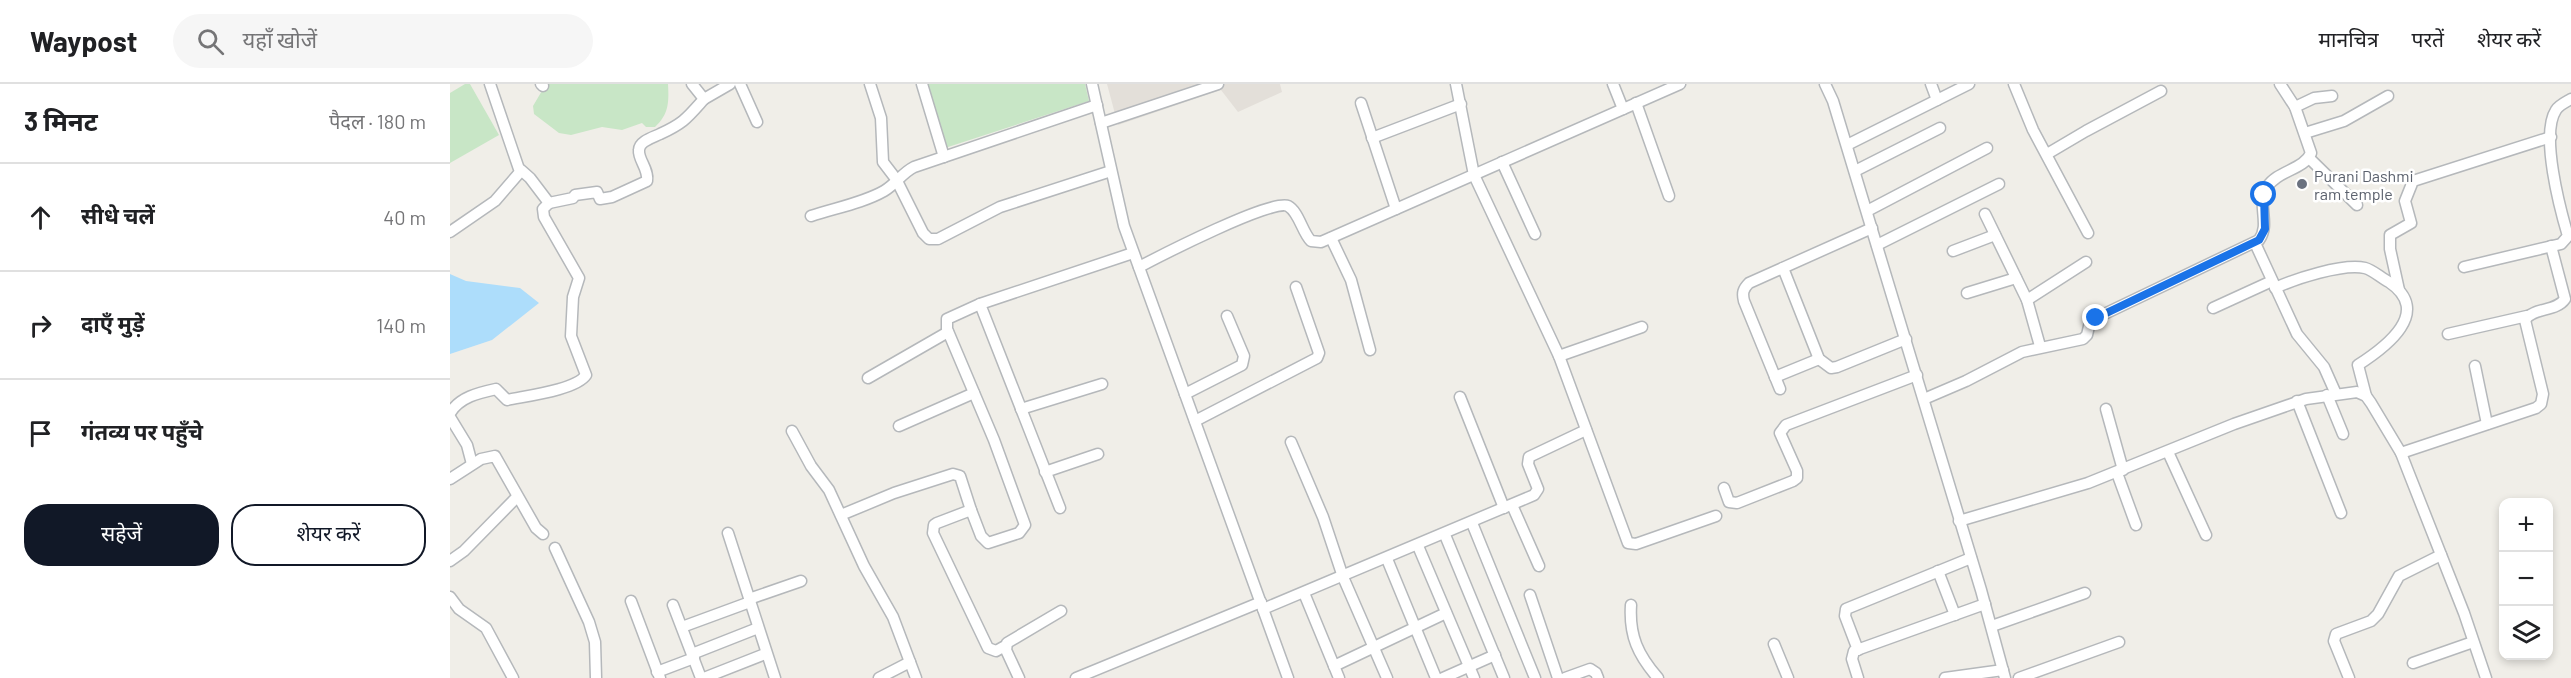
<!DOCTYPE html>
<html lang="hi">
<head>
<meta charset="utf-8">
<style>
	body { margin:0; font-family:Barlow,"Noto Sans Devanagari",sans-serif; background:#f6f6f6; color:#202124 }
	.controls { position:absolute; right:18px; bottom:18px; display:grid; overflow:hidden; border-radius:12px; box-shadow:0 3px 9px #0003 }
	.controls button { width:54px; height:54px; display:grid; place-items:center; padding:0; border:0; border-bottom:2px solid #e0e0e0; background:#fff; color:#202124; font:30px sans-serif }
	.stop { position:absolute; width:18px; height:18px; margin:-14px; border:4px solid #1a73e8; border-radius:50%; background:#fff }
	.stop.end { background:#1a73e8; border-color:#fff; box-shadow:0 2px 6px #0008 }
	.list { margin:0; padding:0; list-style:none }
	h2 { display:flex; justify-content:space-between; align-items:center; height:78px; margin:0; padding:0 24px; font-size:26px }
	h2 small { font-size:20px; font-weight:400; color:#757577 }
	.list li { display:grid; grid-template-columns:39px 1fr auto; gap:18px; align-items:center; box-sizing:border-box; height:108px; padding:0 24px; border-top:2px solid #e0e0e0 }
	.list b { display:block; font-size:22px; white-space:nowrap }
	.list em { font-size:20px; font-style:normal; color:#757577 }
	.actions { display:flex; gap:12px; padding:18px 24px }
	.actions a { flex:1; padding:14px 0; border:2px solid #111827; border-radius:24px; text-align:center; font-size:21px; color:#111827 }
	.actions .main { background:#111827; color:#fff }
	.icon { flex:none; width:33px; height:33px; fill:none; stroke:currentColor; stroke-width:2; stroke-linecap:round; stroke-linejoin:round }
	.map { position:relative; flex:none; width:2121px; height:594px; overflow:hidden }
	header { display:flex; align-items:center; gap:36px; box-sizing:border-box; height:84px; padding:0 30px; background:#fff; border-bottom:2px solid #e0e0e0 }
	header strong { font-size:28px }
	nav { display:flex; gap:33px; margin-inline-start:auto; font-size:21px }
	.search { width:420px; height:54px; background:#f6f6f6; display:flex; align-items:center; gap:15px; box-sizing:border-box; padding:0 21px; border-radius:33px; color:#757577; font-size:22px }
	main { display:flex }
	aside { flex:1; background:#fff }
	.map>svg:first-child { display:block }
</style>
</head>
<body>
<header>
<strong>Waypost</strong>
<div class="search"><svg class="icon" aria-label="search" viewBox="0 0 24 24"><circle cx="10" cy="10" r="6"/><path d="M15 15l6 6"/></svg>यहाँ खोजें</div>
<nav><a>मानचित्र</a><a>परतें</a><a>शेयर करें</a></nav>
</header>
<main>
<aside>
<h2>3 मिनट<small>पैदल · 180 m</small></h2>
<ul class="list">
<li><svg class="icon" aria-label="ahead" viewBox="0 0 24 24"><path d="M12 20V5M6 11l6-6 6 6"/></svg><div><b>सीधे चलें</b></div><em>40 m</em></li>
<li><svg class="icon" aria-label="right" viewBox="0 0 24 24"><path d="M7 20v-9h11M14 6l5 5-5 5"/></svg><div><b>दाएँ मुड़ें</b></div><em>140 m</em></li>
<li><svg class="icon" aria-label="arrive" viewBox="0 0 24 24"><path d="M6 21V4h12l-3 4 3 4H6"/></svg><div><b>गंतव्य पर पहुँचे</b></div></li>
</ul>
<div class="actions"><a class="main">सहेजें</a><a>शेयर करें</a></div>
</aside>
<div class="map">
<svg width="2121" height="594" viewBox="0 0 2121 594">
	<rect width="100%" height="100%" fill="#f0eee8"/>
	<path fill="#e3dfd9" d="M 657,0 L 830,0 L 832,8 L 788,28 L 771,6 L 668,41 Z"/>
	<g fill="#c8e6c6">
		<path d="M 15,0 L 20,0 L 49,51 L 0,79 L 0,9 Z"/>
		<path d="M 96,0 L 218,0 C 219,18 219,30 205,43 L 196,43 L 192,39 L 172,46 L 152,43 L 121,51 L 109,49 L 84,30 L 83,22 Z"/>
		<path d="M 476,0 L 635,0 L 639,17 L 495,64 Z"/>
	</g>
	<path fill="#adddfb" d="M 0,190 L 16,197 L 70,204 L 89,219 L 42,256 L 0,270 Z"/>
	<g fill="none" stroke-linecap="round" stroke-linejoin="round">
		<defs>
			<g id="minor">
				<path d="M 91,0 L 93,2"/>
				<path d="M 242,0 L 254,15 L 280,0"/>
				<path d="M 290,0 L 307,38"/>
				<path d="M 420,0 L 431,34 L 433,78 L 446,95 L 473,149 L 479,155 L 488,155 L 550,123 L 661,87"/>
				<path d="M 472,0 L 494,73"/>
				<path d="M 642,0 L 674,142 L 838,594"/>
				<path d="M 1006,0 L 1024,91 L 1109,272 L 1178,459 L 1186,460 L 1266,432"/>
				<path d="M 1163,0 L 1173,25"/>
				<path d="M 1375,0 L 1383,17 L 1531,506 L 1555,594"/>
				<path d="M 1481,0 L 1487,16"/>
				<path d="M 1564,0 L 1583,46 L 1638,149"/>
				<path d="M 911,19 L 946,125"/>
				<path d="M 1186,19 L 1219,112"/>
				<path d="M 1845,23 L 1864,14 L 1882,12"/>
				<path d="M 651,39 L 768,0"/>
				<path d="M 1855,49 L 1894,37 L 1938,12"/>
				<path d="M 922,54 L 1011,20"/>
				<path d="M 1397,61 L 1519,0"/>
				<path d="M 1597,70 L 1636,47 L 1711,7"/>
				<path d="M 1859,74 L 1907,121"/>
				<path d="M 1052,78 L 1085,150"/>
				<path d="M 71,86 L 80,94 L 99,119 L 123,114 L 125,111 L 147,108 L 150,115 L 162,113 L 197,97 C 199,85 188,76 189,66 C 189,57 204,53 210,50 C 234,39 237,34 254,15"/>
				<path d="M 1405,87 L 1490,44"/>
				<path d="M 1417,127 L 1537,64"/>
				<path d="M 1535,130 L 1577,216 L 1590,262"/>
				<path d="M 361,132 C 385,124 413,119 434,107 C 446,100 452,89 464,83 L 647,21"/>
				<path d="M 0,148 L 45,117 L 70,88 L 40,0"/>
				<path d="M 881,154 L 901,196 L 920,266"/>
				<path d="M 1805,159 L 1847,250 L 1874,283 L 1886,310"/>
				<path d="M 1427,161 L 1549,100"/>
				<path d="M 1503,167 L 1545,151"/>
				<path d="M 689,183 C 710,172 823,114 838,122 C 849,128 852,148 861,157 L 871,158 L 1230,0"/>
				<path d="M 2014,183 L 2111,160 L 2118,152 C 2110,125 2090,50 2106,26 C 2109,21 2116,18 2121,15"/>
				<path d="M 1333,184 L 1369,275 L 1381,284 L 1387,283 L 1456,255"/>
				<path d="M 1825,204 C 1845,195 1893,179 1915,184 C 1923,186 1931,194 1939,198 C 1983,228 1936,263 1908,281 L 1916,312"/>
				<path d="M 1949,206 L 1940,165 L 1940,151 L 1961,139 L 1955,117 L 1963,97 L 2101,53"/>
				<path d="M 1517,209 L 1566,194"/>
				<path d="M 1577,216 L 1636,178"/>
				<path d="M 1763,224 L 1822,197"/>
				<path d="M 1998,250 L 2077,232"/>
				<path d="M 1109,272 L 1192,243"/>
				<path d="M 2025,282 L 2037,340"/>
				<path d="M 1325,293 L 1369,275"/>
				<path d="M 418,294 L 498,248"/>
				<path d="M 1330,305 L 1294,217 C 1292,209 1293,205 1299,199 L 1422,144"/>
				<path d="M 735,310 L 792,281 L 794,272 L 777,232"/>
				<path d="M 1877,311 L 1893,350"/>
				<path d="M 1010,313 L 1054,424"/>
				<path d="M 1474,315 L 1516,297 L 1572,268 L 1633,255 L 1637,251 L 1640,238 L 1646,234 L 1809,156 C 1821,140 1806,120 1817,103 C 1828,86 1854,86 1861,69 L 1845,23 L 1830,0"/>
				<path d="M 1847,317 L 1891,429"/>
				<path d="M 571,325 L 652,300"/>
				<path d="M 1656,325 L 1673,386"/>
				<path d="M 0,329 C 10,313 28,309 46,305 L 57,316 C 75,312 126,306 136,291 L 121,252 L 123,213 L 129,194 L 94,133 L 93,125 L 99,119"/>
				<path d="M 0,333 L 17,361 L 22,380"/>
				<path d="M 745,337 L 867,274 L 869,269 L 846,203"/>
				<path d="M 449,342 L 524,309"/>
				<path d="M 342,347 L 361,382 L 379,406 L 414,482 L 443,533 L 466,594"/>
				<path d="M 841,358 L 873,433 L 893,493 L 937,594"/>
				<path d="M 1718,368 L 1756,451"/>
				<path d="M 1951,369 L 2086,324 L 2091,320 L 2093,310 L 2075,236 C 2084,223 2106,228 2115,215 L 2101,162"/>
				<path d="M 595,388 L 648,370"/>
				<path d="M 1667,389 L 1686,441"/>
				<path d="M 0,395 L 31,375 L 45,372 L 86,444 L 93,450"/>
				<path d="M 1274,404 L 1279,418 L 1287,419 L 1343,397 L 1347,394 L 1347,387 L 1330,349 L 1336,341 L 1467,291"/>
				<path d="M 1062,421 L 1089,482"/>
				<path d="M 610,424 L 530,220 L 683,169"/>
				<path d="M 521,426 L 531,452 L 538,459 L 569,449 L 575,441 L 544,356 L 497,245 L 497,235 L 530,220"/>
				<path d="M 391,431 L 444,409 L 503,390 L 510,392 L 521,426 L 487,439 L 484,441 L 483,449 L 538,564 L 546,567 L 555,562"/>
				<path d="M 1509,437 L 1638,399 L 1784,340 L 1856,315 L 1907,308 L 1916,312 L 1921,319 L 1951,369 L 1958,387 L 2014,529 L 2036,594"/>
				<path d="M 1022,439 L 1085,594"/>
				<path d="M 278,449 L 325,594"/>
				<path d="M 995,451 L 1054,594"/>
				<path d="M 968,462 L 1024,594"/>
				<path d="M 105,464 L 139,538 L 145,558 L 146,594"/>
				<path d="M 937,475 L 986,594"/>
				<path d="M 0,477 L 14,467 L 65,415"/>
				<path d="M 1488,487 L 1505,531"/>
				<path d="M 854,509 L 889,594"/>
				<path d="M 1080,511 L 1108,594"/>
				<path d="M 0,513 L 9,525 L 36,544 L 63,594"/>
				<path d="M 299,515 L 351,497"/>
				<path d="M 181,517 L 210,594"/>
				<path d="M 223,521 L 251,594"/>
				<path d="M 1181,521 C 1179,552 1188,571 1208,594"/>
				<path d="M 813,525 L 1084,411 L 1088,405 L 1078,380 L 1079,373 L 1136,346"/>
				<path d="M 1542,542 L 1635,509"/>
				<path d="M 232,543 L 300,518"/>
				<path d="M 1324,560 L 1338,594"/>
				<path d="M 1408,566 L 1395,532 L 1396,525 L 1521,474"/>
				<path d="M 242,570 L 308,544"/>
				<path d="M 1963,579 L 2023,558"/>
				<path d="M 884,582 L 996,529"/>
				<path d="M 207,588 L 244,574"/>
				<path d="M 254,594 L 315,570"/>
				<path d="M 429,594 L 460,578"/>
				<path d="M 569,594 L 556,566 L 557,559 L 611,527"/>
				<path d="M 626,594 L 811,518"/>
				<path d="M 993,594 L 1045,571"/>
				<path d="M 1115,594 L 1140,585 L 1146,589 L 1148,594"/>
				<path d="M 1408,594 L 1402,575 L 1404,567 L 1535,520"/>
				<path d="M 1495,594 L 1553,586"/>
				<path d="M 1569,594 L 1669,558"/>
				<path d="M 1899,594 L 1884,557 L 1886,550 L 1921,537 L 1928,530 L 1949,492 L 1991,471"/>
			</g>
		</defs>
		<use href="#minor" stroke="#b5b8bb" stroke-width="13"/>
		<use href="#minor" stroke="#fff" stroke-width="10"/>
	</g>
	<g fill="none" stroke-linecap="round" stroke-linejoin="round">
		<path stroke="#1a73e8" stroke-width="8" d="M 1646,234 L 1809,156 L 1815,145 L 1814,111"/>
	</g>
	<circle fill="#6b7280" stroke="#fff" stroke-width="2" cx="1852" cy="100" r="6"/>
	<g text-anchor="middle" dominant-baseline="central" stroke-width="5" stroke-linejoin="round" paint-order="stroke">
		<g font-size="16" fill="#5b616d" stroke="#fff" text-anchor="start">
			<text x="1864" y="91">Purani Dashmi<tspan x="1864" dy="18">ram temple</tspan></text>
		</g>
	</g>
</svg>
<div class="controls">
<button>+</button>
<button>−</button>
<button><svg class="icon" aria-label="layers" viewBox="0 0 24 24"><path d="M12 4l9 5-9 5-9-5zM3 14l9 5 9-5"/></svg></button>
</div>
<div class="stop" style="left:1814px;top:111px"></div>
<div class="stop end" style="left:1646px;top:234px"></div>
</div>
</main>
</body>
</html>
